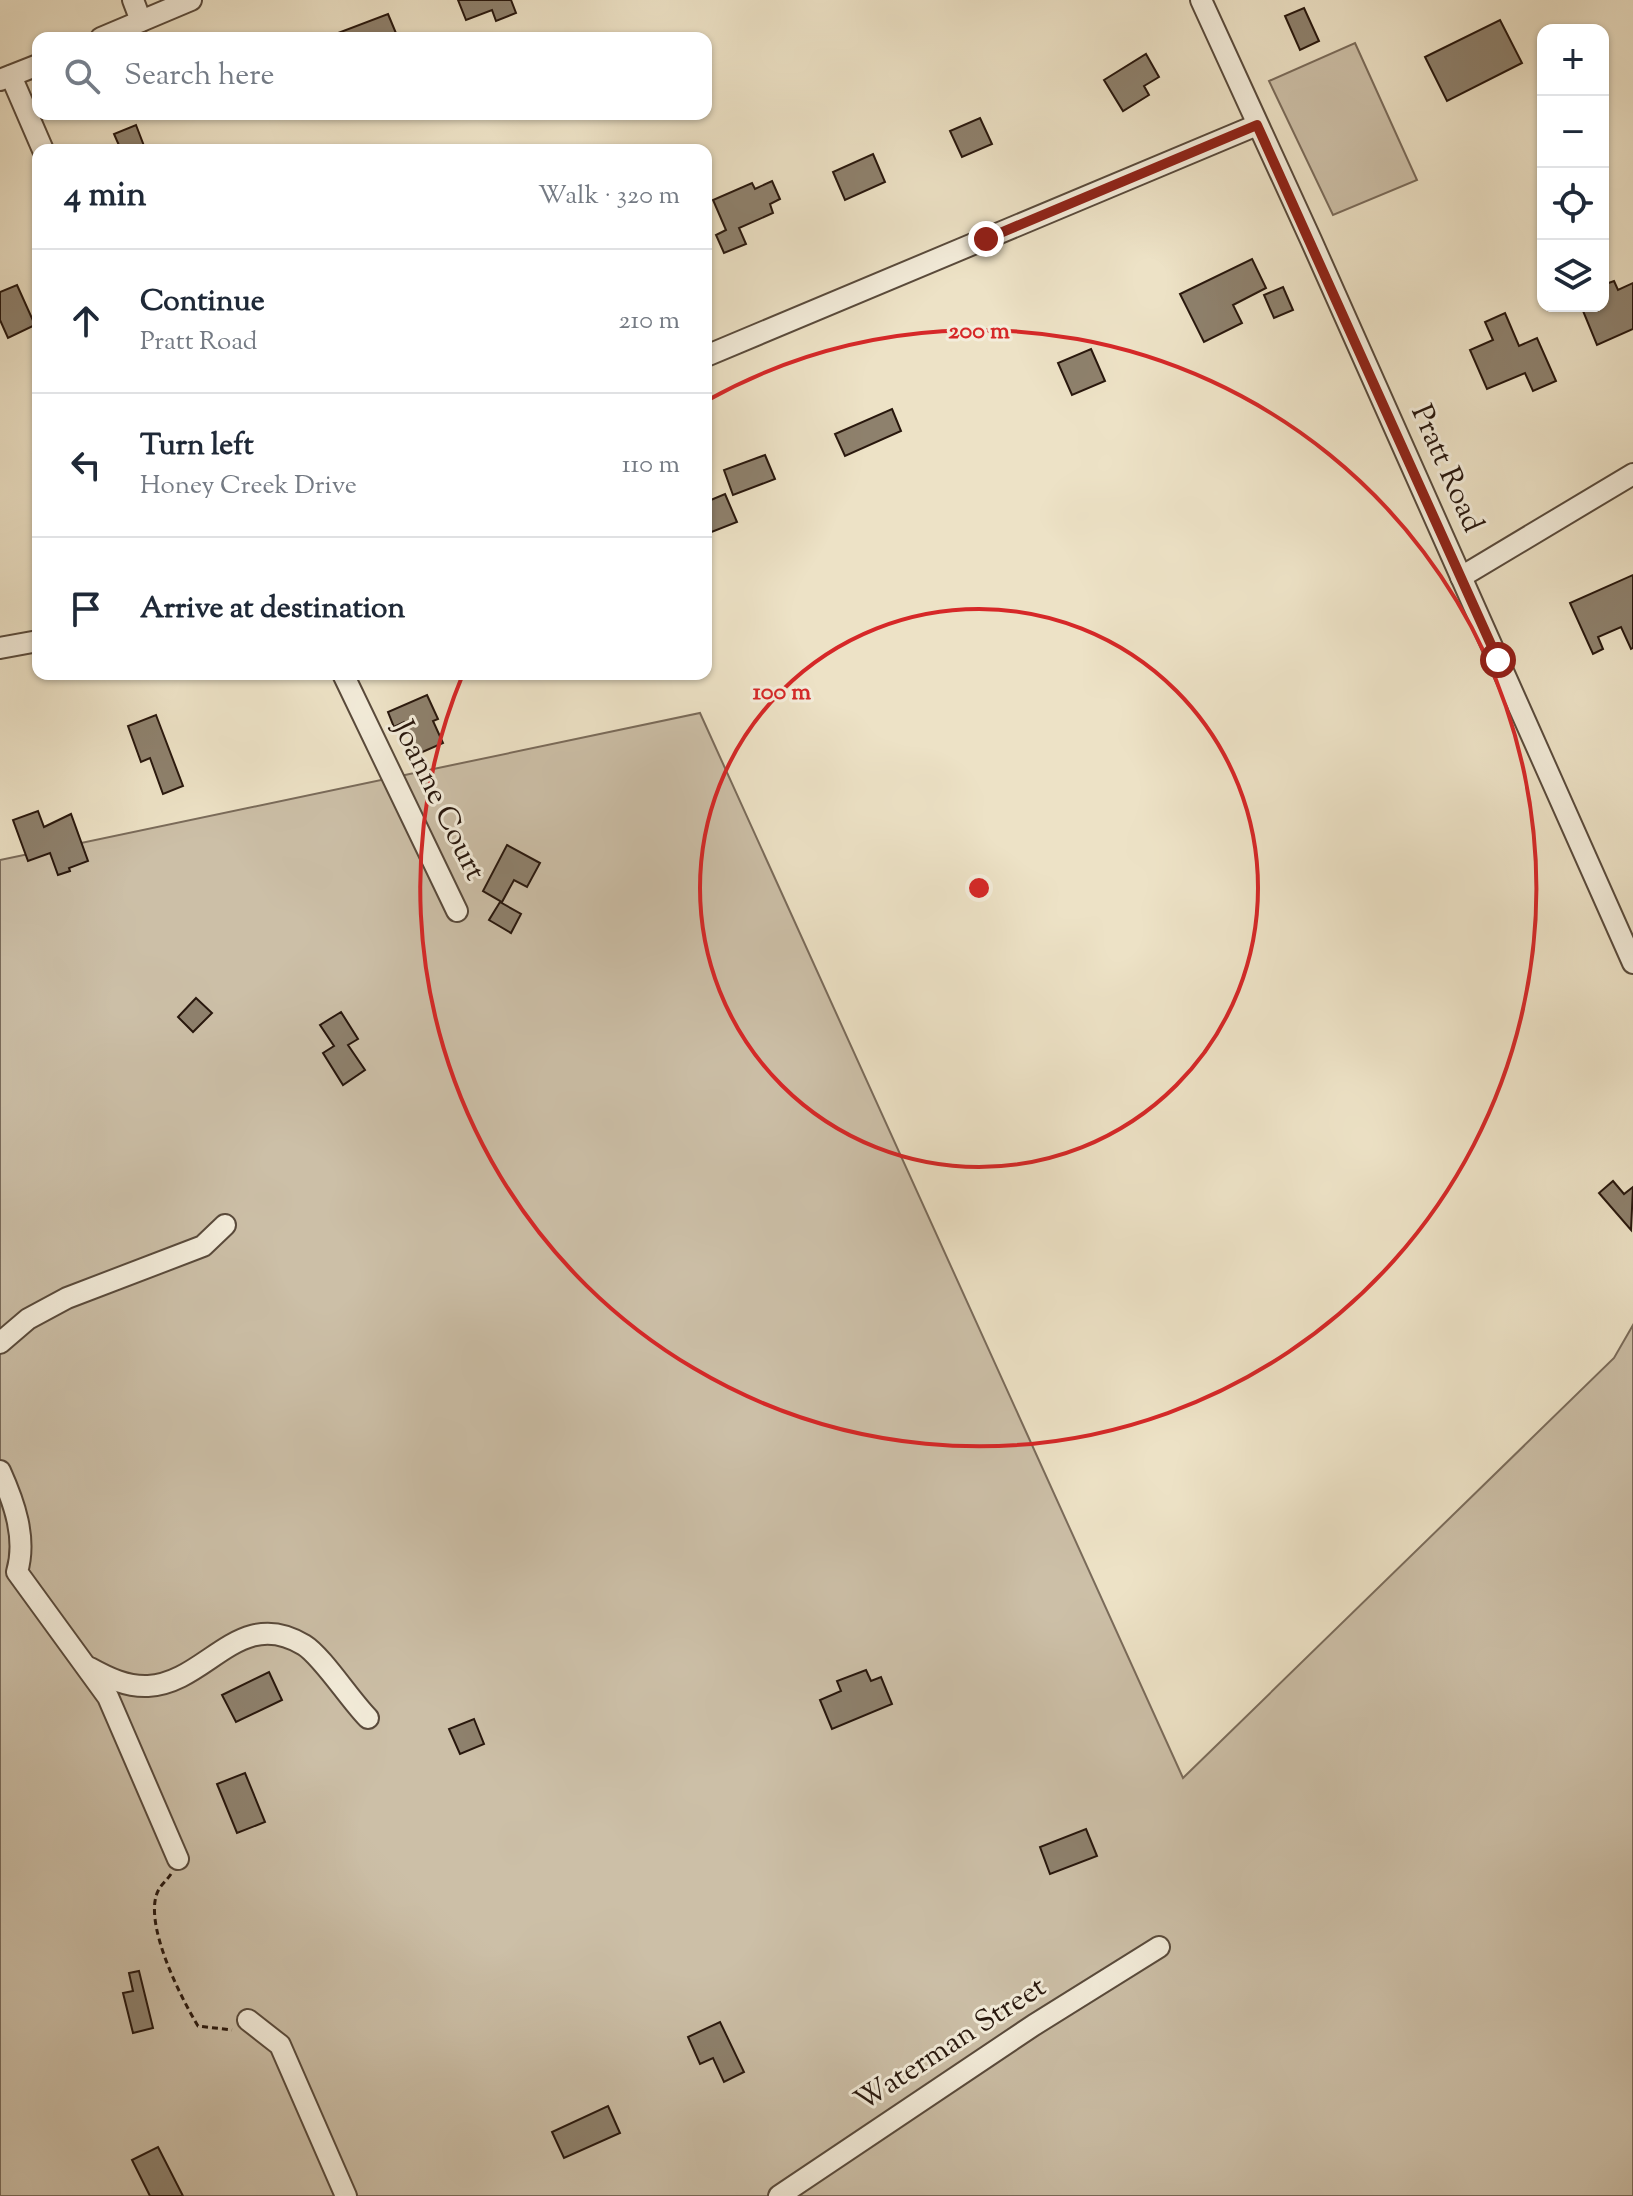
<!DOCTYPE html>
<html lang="en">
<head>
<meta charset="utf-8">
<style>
	body { margin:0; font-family:"Sorts Mill Goudy",serif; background:#f6f6f7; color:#1f2937 }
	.controls { position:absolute; right:24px; top:24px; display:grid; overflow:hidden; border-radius:16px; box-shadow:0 2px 6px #0004 }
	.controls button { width:72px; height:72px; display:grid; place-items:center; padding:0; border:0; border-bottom:2px solid #e0e1e3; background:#fff; color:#1f2937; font:40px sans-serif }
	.stop { position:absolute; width:24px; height:24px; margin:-18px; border:6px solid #8f2418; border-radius:50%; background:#fff }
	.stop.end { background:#8f2418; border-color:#fff; box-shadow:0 2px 8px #0008 }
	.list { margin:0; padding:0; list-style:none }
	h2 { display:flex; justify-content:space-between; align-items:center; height:104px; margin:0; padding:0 32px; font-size:34px }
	h2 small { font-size:26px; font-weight:400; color:#747a83 }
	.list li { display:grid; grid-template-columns:52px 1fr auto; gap:24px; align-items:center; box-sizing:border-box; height:144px; padding:0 32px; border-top:2px solid #e0e1e3 }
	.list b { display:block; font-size:30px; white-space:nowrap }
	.list p { margin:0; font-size:26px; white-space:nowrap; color:#747a83 }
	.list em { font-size:26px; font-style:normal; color:#747a83 }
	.icon { flex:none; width:44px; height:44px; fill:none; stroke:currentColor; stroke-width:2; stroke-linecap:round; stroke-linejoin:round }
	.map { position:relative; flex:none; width:1633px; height:2196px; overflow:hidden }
	.search { position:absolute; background:#fff; box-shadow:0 2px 6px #0004; left:32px; top:32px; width:680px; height:88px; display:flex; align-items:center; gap:20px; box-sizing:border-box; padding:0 28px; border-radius:16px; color:#747a83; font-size:30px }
	.panel { position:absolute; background:#fff; box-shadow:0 2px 6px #0004; left:32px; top:144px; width:680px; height:536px; border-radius:16px }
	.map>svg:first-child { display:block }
</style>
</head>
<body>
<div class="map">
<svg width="1633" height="2196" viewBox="0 0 1633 2196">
	<rect width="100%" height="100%" fill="#ede2c6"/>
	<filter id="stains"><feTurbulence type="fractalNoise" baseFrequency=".0025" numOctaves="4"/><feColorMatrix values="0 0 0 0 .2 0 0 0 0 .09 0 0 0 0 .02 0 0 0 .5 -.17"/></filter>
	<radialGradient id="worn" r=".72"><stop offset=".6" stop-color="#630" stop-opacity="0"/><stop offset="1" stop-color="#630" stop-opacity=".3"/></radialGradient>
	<g fill="#ccbfa7" stroke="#7a6b5a" stroke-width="2">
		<path d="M 1355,43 L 1417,180 L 1333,215 L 1269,81 Z"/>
		<path d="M 700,713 L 1183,1778 L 1614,1358 L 1633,1325 L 1633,2196 L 0,2196 L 0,860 Z"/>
	</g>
	<g fill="#8e816d" stroke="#28170d" stroke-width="2">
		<path d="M 458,0 L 511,0 L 516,13 L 496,21 L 492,10 L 466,20 Z"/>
		<path d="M 1304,8 L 1319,41 L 1300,50 L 1285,16 Z"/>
		<path d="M 388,14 L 398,38 L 331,38 L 330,36 Z"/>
		<path d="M 1500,20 L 1522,63 L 1447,101 L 1425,57 Z"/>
		<path d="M 1146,54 L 1159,77 L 1144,86 L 1149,95 L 1123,111 L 1104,80 Z"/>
		<path d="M 980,118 L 992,144 L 962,157 L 950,131 Z"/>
		<path d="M 136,125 L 144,146 L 133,150 L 121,150 L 114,134 Z"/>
		<path d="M 873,154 L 885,182 L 845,200 L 833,172 Z"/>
		<path d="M 772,181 L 780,199 L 770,204 L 773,213 L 739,228 L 746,244 L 724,253 L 716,235 L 726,230 L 713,200 L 752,183 L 755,189 Z"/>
		<path d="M 1252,259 L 1266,288 L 1233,305 L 1242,323 L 1204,342 L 1180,294 Z"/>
		<path d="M 1614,281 L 1618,290 L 1633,283 L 1633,329 L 1597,345 L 1581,306 L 1603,306 L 1603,285 Z"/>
		<path d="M 17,285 L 35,325 L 8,338 L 0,320 L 0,292 Z"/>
		<path d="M 1283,287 L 1293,310 L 1274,318 L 1264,295 Z"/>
		<path d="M 1505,313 L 1519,346 L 1537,338 L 1556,381 L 1533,391 L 1525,373 L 1487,389 L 1470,350 L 1493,340 L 1485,322 Z"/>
		<path d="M 1091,349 L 1105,381 L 1072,395 L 1058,363 Z"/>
		<path d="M 892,409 L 901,431 L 845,456 L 835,434 Z"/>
		<path d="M 765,455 L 775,479 L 733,495 L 724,470 Z"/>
		<path d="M 725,494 L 737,522 L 709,533 L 706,526 L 706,502 Z"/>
		<path d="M 1633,575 L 1633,648 L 1631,649 L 1621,627 L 1598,637 L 1603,649 L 1593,654 L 1570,603 Z"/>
		<path d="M 427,695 L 438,719 L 433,721 L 443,743 L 418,754 L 404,722 L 394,727 L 388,712 Z"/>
		<path d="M 156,715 L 183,786 L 163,794 L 150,758 L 141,762 L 128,726 Z"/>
		<path d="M 38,811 L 44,827 L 71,814 L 88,861 L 69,868 L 70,871 L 58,875 L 50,853 L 28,861 L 13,820 Z"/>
		<path d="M 507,845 L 540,863 L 527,887 L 514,880 L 502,902 L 483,891 Z"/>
		<path d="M 500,902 L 521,914 L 511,933 L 489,920 Z"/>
		<path d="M 196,998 L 212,1013 L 193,1032 L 178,1017 Z"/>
		<path d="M 341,1012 L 358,1039 L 348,1045 L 365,1070 L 343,1085 L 323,1053 L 334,1046 L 320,1025 Z"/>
		<path d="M 1613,1181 L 1624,1194 L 1633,1187 L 1631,1230 L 1599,1193 Z"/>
		<path d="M 866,1670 L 871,1681 L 881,1677 L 892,1704 L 832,1729 L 820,1700 L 841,1691 L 837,1681 Z"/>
		<path d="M 269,1672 L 282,1700 L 236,1722 L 222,1695 Z"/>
		<path d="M 474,1719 L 484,1744 L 460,1754 L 449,1729 Z"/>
		<path d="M 245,1773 L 265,1822 L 237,1833 L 217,1784 Z"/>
		<path d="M 1086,1829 L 1097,1856 L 1050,1874 L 1040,1847 Z"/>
		<path d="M 139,1971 L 153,2028 L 133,2033 L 123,1993 L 133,1991 L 129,1973 Z"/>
		<path d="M 720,2022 L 744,2072 L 724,2082 L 713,2058 L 700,2064 L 688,2037 Z"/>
		<path d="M 608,2106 L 620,2133 L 564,2158 L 552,2132 Z"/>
		<path d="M 158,2147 L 183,2196 L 150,2196 L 132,2160 Z"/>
	</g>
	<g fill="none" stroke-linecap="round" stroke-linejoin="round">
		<defs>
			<g id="minor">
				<path d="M 133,0 L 141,21"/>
				<path d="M 1201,0 L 1311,240 L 1633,963"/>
				<path d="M 101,38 L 191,0"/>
				<path d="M 11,76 L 43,150"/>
				<path d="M 0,80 L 38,65"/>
				<path d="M 706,356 L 1257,125"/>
				<path d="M 1461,577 L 1633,474"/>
				<path d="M 0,648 L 38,641"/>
				<path d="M 343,674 L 457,911"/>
				<path d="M 0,1343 L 28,1319 L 67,1298 L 203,1246 L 225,1225"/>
				<path d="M 0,1471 C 14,1502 27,1538 17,1572 L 108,1697 L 178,1859"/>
				<path d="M 90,1668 C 108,1678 127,1687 148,1686 C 207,1683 239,1605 304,1645 C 322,1656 350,1700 368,1718"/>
				<path d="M 248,2020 L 280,2045 L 346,2196"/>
				<path d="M 779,2196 L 1034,2025 L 1159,1947"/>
			</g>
		</defs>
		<use href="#minor" stroke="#594a3b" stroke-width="24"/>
		<path stroke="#28170d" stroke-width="3" stroke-dasharray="6 4" stroke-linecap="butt" d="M 171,1874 C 167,1880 162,1884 159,1889 C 141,1920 181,1998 198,2026 L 232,2030"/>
		<use href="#minor" stroke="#f3ecda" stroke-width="20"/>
	</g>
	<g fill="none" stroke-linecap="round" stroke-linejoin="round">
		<path stroke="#8f2418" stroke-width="10" d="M 986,239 L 1257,125 L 1498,660"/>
	</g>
	<g fill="none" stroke="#d62828" stroke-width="4">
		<circle cx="979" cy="888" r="279"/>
		<path d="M708 400A558 558 0 1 1 463 674"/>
	</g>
	<g text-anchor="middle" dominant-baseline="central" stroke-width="6" stroke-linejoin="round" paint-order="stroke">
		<g font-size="30" fill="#28170d" stroke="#f3ecda">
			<text transform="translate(1446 469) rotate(66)">Pratt Road</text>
			<text transform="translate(438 801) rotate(64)">Joanne Court</text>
			<text transform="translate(951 2045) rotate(-33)">Waterman Street</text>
		</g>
	</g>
	<circle cx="979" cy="888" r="12" fill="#d62828" stroke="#f3ecda" stroke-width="4"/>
	<g font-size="24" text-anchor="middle" font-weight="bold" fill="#d62828" stroke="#f3ecda" stroke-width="6" stroke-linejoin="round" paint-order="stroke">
		<text x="979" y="338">200 m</text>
		<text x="782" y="699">100 m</text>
	</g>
	<rect width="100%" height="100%" filter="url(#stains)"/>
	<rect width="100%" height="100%" fill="url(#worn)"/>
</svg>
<div class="controls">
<button>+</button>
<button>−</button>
<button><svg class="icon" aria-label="locate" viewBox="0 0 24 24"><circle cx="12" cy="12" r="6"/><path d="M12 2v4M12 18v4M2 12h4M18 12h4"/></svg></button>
<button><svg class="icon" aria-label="layers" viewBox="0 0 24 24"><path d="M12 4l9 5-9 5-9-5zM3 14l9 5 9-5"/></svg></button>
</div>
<div class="stop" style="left:1498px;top:660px"></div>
<div class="stop end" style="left:986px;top:239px"></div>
<div class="search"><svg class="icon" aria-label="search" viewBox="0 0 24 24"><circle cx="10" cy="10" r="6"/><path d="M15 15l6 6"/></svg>Search here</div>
<section class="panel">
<h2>4 min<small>Walk · 320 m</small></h2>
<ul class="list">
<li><svg class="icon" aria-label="ahead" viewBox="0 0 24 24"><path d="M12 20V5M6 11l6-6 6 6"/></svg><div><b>Continue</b><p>Pratt Road</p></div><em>210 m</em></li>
<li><svg class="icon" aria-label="left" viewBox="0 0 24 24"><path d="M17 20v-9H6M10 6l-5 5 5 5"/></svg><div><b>Turn left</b><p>Honey Creek Drive</p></div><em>110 m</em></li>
<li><svg class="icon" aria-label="arrive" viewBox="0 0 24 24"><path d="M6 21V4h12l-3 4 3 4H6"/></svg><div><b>Arrive at destination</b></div></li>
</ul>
</section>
</div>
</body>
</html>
